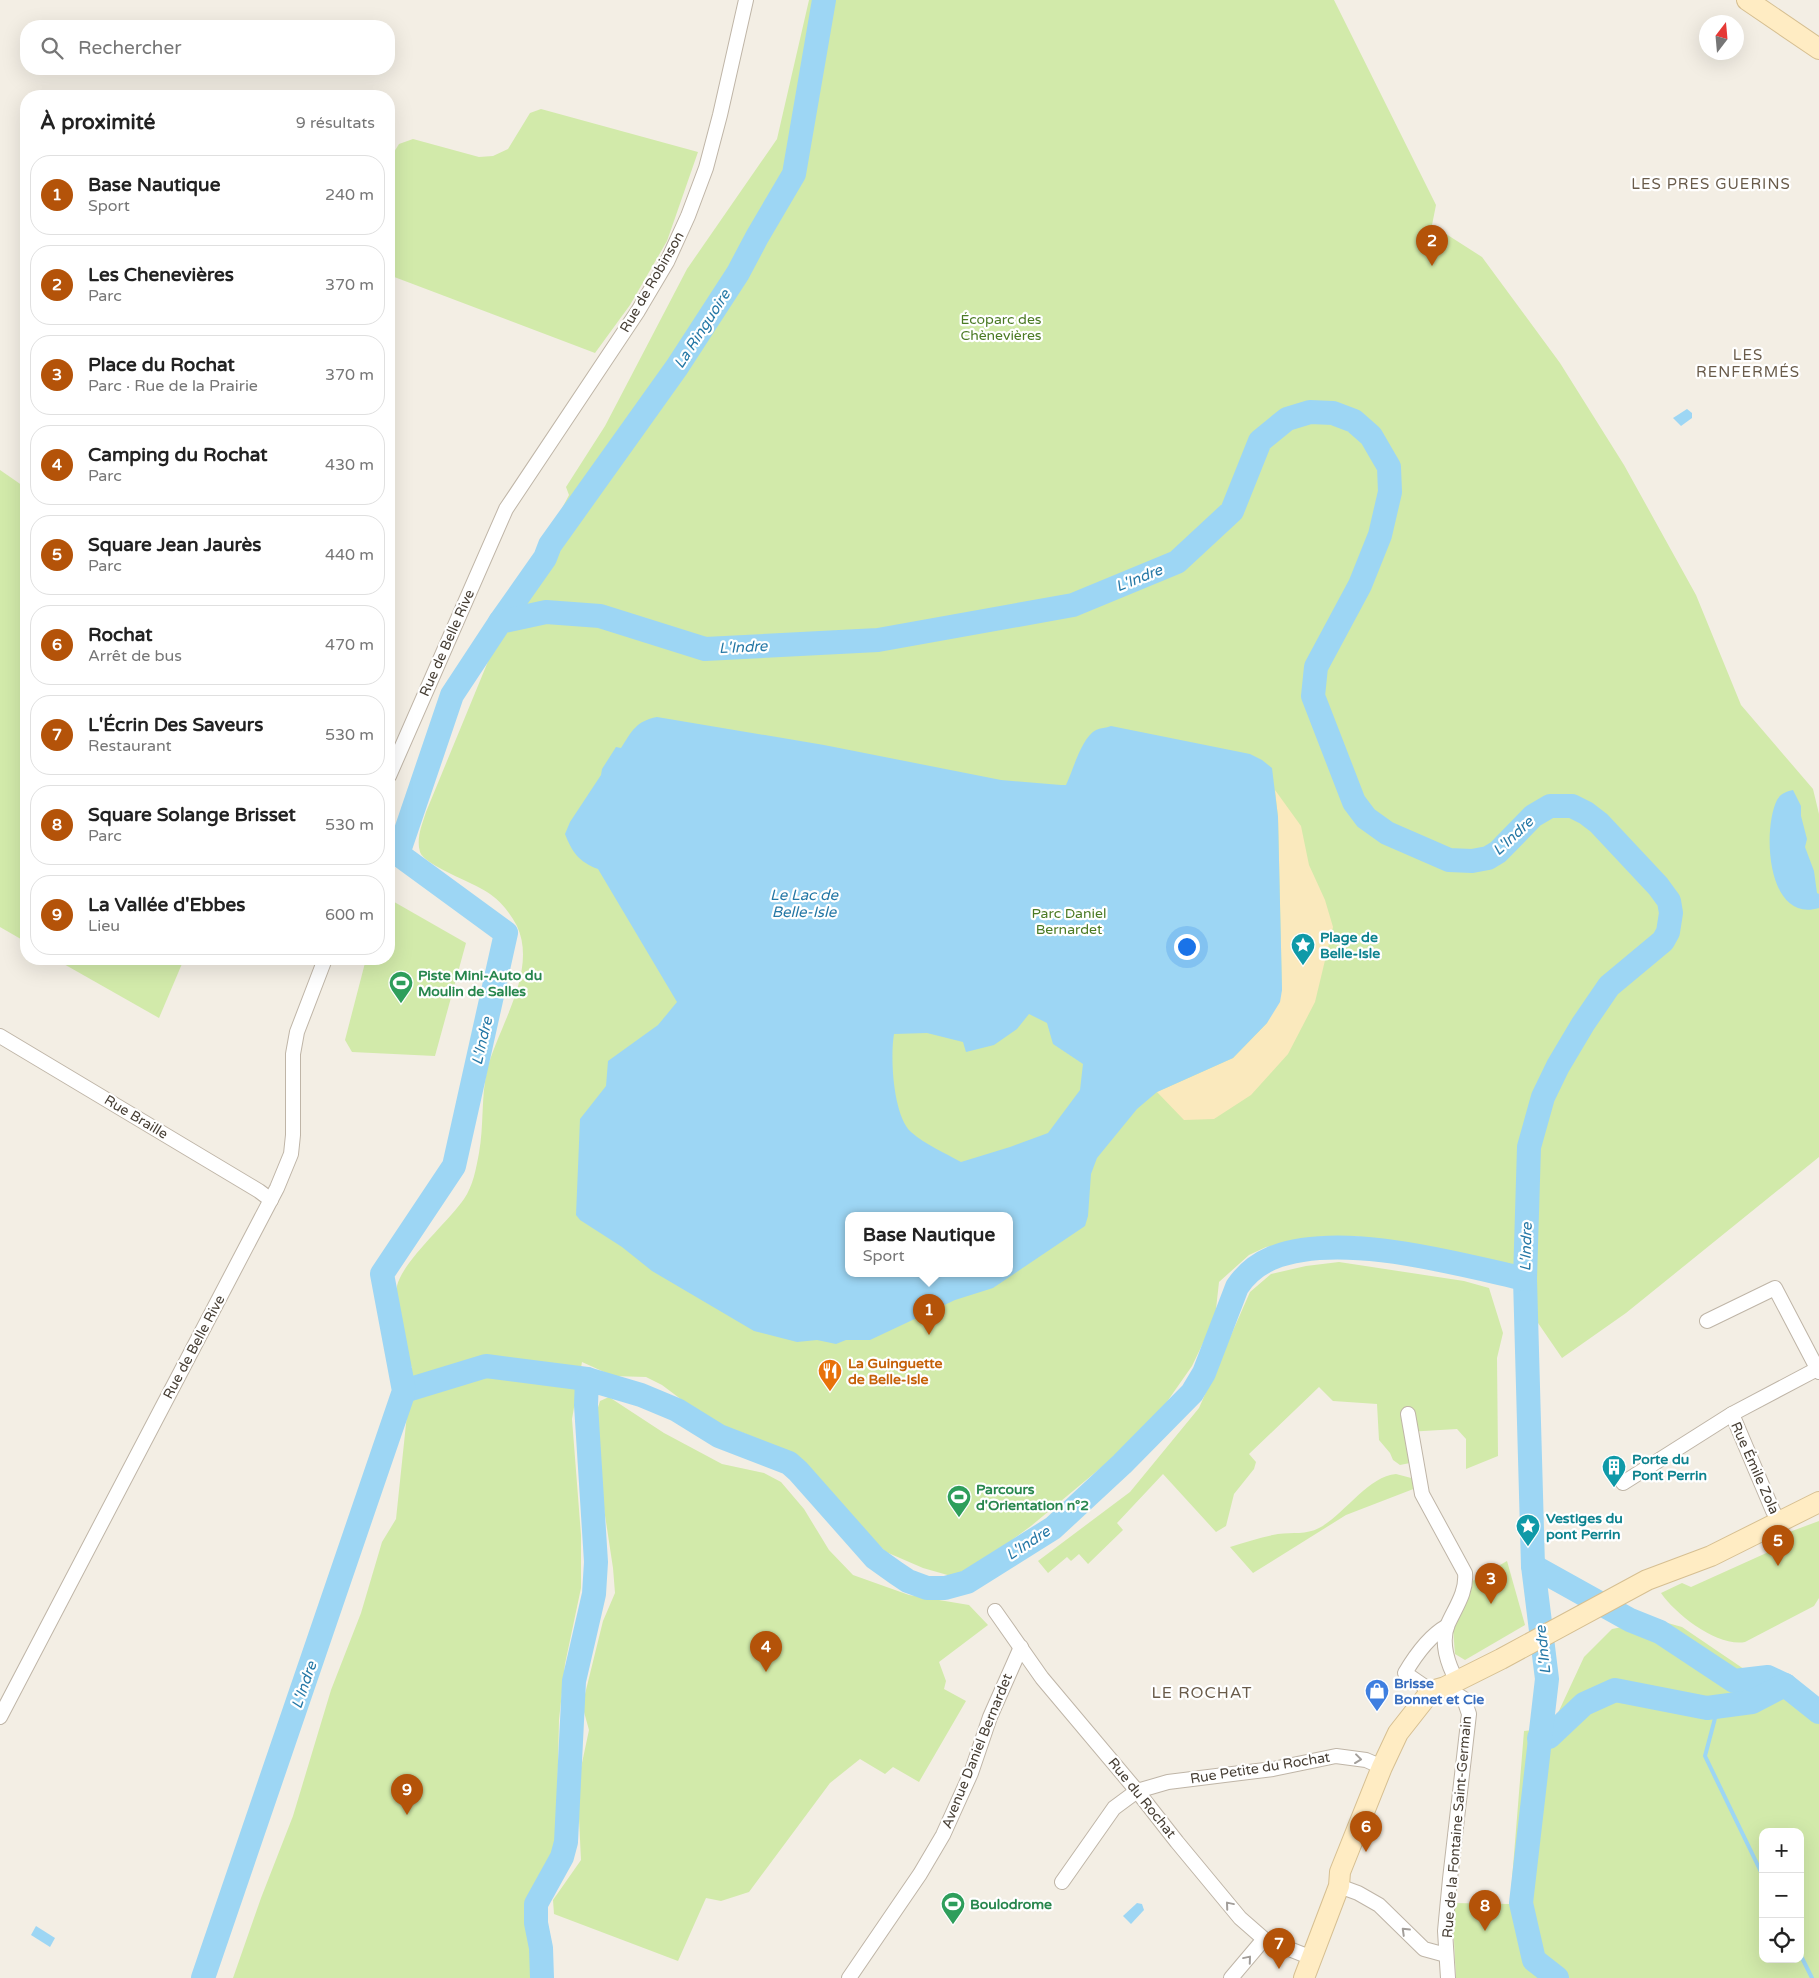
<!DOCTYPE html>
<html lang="fr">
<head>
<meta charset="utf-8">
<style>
	body { margin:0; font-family:"Varela Round",sans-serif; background:#f2f2f2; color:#222 }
	.controls { position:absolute; right:15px; bottom:15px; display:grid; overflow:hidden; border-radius:10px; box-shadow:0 5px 20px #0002 }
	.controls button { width:45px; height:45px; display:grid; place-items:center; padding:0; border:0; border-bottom:1px solid #e0e0e0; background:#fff; color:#222; font:25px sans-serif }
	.compass { position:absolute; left:1699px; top:15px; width:45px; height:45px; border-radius:50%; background:#fff; box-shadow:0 5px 20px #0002; rotate:16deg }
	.you { position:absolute; left:1186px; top:946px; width:18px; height:18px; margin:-12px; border:4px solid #fff; border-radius:50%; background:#1a73e8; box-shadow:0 0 0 8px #1a73e833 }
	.badge { display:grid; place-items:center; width:32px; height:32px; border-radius:50%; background:#b45309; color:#fff; font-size:16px; font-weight:700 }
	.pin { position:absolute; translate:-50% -41px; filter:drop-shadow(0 1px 2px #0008) }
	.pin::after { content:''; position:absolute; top:26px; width:18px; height:15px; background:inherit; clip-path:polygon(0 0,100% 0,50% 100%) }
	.popup { position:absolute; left:845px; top:1212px; width:168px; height:65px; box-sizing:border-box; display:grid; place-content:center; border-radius:10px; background:#fff; filter:drop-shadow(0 1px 4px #0005); font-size:16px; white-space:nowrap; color:#767676 }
	.popup b { font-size:19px; color:#222 }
	.popup::after { content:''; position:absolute; left:50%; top:100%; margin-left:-10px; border:10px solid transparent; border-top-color:#fff }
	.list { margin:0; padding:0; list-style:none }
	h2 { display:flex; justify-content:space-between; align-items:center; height:65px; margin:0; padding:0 20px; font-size:21px }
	h2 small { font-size:16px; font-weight:400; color:#767676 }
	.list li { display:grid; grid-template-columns:32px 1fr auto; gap:15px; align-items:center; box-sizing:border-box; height:80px; margin:0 10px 10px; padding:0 10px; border:1px solid #e0e0e0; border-radius:20px }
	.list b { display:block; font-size:19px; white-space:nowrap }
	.list p { margin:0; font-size:16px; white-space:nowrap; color:#767676 }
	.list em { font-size:16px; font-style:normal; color:#767676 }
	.icon { flex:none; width:28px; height:28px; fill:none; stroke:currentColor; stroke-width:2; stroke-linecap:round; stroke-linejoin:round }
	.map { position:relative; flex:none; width:1819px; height:1978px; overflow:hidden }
	.search { position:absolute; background:#fff; box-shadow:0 5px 20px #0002; left:20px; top:20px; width:375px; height:55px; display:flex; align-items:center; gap:12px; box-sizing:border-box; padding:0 18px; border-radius:20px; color:#767676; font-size:19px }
	.panel { position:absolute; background:#fff; box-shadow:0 5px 20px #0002; left:20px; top:90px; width:375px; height:875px; border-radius:20px }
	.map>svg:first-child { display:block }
</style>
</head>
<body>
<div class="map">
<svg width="1819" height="1978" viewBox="0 0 1819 1978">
	<rect width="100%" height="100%" fill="#f3eee4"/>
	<g fill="#d2eaaa" fill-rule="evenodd">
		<path d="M 809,0 L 1334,0 L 1436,205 L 1432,225 L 1482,257 L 1560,363 L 1624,465 L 1696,595 L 1741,705 L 1813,789 L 1819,814 L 1819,1157 L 1626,1313 L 1562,1358 L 1497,1263 L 1488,1266 L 1453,1262 L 1357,1236 L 1324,1236 L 1266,1247 L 1249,1255 L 1219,1282 L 1215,1318 L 1192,1366 L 1164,1406 L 1127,1446 L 1031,1526 L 990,1556 L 966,1570 L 951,1576 L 923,1568 L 886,1552 L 855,1522 L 822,1483 L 796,1457 L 746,1434 L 710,1421 L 662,1385 L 646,1377 L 613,1376 L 582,1362 L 572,1419 L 581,1535 L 581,1588 L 565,1664 L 559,1720 L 556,1855 L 539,1881 L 529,1909 L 538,1947 L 534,1978 L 233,1978 L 261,1898 L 293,1816 L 331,1690 L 361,1613 L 382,1542 L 396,1519 L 412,1367 C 398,1359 398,1346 398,1331 C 398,1317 395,1300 397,1286 C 402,1262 449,1221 464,1199 C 473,1186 476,1169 479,1153 C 484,1126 481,1097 487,1070 C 498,1027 538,971 517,926 C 510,913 500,900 487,892 C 474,883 424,865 420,852 C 416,838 422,825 426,812 L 496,642 L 507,631 L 508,612 L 569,495 L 566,487 L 605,426 L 687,269 L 777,139 ZM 849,1216 L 1009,1216 L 1009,1274 L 849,1274 Z"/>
		<path d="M 541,109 L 698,152 L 667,241 L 630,305 L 595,353 L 389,275 L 389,160 L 399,144 L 413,139 L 479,157 L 493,156 L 508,149 L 530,113 Z"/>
		<path d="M 0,470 L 26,488 L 26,942 L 0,927 Z"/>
		<path d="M 389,899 L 466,943 L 435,1056 L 352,1052 L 345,1040 L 366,959 L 389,959 Z"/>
		<path d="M 55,959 L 184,959 L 159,1018 Z"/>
		<path d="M 1339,1262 L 1464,1281 L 1489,1288 L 1503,1333 L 1497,1358 L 1498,1456 L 1466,1469 L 1466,1439 L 1457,1429 L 1407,1432 L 1410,1463 L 1400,1465 L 1393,1460 L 1390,1453 L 1379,1440 L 1377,1404 L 1333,1401 L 1319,1387 L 1249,1454 L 1256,1462 L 1254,1469 L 1234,1494 L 1226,1526 L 1216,1532 L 1163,1474 L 1117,1523 L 1123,1530 L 1088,1564 L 1079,1554 L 1071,1561 L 1067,1557 L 1048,1573 L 1038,1561 L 1130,1492 L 1199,1408 L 1250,1292 L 1271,1274 L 1306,1266 Z"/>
		<path d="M 609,1397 L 664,1433 L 722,1464 L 764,1473 L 781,1482 L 804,1509 L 829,1550 L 853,1575 L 909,1595 L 969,1605 L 988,1625 L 939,1662 L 946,1681 L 944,1689 L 966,1701 L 919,1782 L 893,1767 L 885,1774 L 860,1759 L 830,1783 L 749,1892 L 721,1901 L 706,1898 L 678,1961 L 554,1914 L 553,1900 L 581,1860 L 579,1819 L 575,1796 L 589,1730 L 584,1712 L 584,1698 L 603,1621 L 615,1593 L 613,1568 L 596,1456 L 596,1414 L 600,1401 Z"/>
		<path d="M 1396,1474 L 1415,1479 L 1416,1488 L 1346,1515 L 1253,1573 L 1230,1547 C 1246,1542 1261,1537 1278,1534 C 1293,1532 1306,1535 1319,1528 C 1344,1515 1368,1476 1396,1474 Z"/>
		<path d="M 1819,1521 L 1819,1598 L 1814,1606 L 1745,1642 C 1718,1647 1676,1615 1661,1593 L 1682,1583 L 1691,1587 L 1773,1550 L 1773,1538 Z"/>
		<path d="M 1507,1561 L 1525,1625 L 1465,1660 L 1455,1654 L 1453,1629 L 1469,1583 Z"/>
		<path d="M 1657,1620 L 1682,1627 L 1819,1720 L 1819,1978 L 1456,1978 L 1452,1903 L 1510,1904 L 1524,1731 L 1551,1728 L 1584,1657 L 1612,1629 ZM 1763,1832 L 1800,1832 L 1800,1959 L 1763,1959 Z"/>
	</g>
	<path fill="#fae9bd" d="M 1275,790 L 1301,826 L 1309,865 L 1325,900 L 1333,927 L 1315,1002 L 1288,1054 L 1251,1095 L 1214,1119 L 1184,1120 L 1157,1092 L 1233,1058 L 1267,1023 L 1282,990 L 1278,817 Z"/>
	<g fill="#9dd6f4" fill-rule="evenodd">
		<path d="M 1687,409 L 1692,413 L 1692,418 L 1681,426 L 1673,418 Z"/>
		<path d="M 657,717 L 824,745 L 1001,780 L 1061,785 L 1066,785 C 1073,771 1081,738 1096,730 C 1100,728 1106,728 1111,726 L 1250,754 L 1262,760 L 1272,768 L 1278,817 L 1282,990 L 1280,1002 L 1267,1023 L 1233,1058 L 1157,1092 L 1137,1109 L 1097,1158 L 1091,1174 L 1088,1216 L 1085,1226 L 993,1288 L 955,1300 L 870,1340 L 846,1340 L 836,1344 L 817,1340 L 797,1342 L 754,1331 L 652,1271 L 622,1247 L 580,1220 L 576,1215 L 580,1119 L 606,1086 L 608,1061 L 658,1025 L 677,1002 L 598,869 C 579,862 572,852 565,834 L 570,822 L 601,775 L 602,769 L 616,747 L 621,748 C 632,731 636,721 657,717 ZM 1029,1014 L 1047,1023 L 1053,1044 L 1083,1064 L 1080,1090 L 1048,1133 L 1010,1147 L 961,1162 C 945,1153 926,1145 911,1132 C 893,1115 890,1057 894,1034 L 927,1033 L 963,1042 L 966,1052 L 994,1045 L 1017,1029 ZM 1009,1216 L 1009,1274 L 849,1274 L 849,1216 Z"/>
		<path d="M 1793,790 L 1801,806 L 1801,816 L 1807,839 L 1805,847 L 1814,871 L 1817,893 L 1819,894 L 1819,908 C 1767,924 1762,830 1777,800 C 1780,794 1787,791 1793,790 Z"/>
		<path d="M 1137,1903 L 1142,1904 L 1144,1910 L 1131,1924 L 1123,1916 Z"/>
		<path d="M 36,1926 L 55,1938 L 50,1947 L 31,1935 Z"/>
	</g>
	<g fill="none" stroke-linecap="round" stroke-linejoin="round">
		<g stroke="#9dd6f4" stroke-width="4">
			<path d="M 1718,1707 L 1705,1756 L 1763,1876"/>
			<path d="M 1800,1954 L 1812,1978"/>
		</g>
		<g stroke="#9dd6f4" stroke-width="24">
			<path d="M 500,622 L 545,558 L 550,545 L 677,367 L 738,273 L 757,237 L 794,174 L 824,0"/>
			<path d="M 404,1391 L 486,1366 L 587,1379"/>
			<path d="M 1533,1566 L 1630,1620 L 1660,1632 L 1734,1681 L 1768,1677 L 1785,1685 L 1819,1712"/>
			<path d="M 1539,1738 L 1549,1737 L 1584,1704 L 1615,1690 L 1707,1708 L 1752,1702 L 1785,1685"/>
			<path d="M 203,1978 L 404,1391 L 382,1274 L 454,1166 L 506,933 L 398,854 L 452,695 L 500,622 L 546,612 L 600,616 L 705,649 L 878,640 L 1073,605 L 1177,562 L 1232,511 L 1260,441 L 1287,419 L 1310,412 L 1333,413 L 1354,421 L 1371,436 L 1389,467 L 1390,492 L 1380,535 L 1360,585 L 1316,667 L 1313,696 L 1354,802 L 1366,818 L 1387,833 L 1449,860 L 1472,861 L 1488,858 L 1498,852 L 1533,816 L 1550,806 L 1572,806 L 1586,813 L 1599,823 L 1658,886 L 1669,901 L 1671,913 L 1668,932 L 1663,941 L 1609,986 L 1583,1024 L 1558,1066 L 1543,1097 L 1529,1147 L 1525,1279 L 1533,1566 L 1547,1679 L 1521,1903 L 1534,1960 L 1557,1978"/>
			<path d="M 542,1978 L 541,1948 L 536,1923 L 536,1904 L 562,1857 L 566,1842 L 574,1681 L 594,1594 L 596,1562 L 586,1405 L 587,1379 L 641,1395 L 677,1410 L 719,1436 L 789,1463 L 798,1471 L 875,1558 L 896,1573 L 908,1581 L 927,1588 L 945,1588 L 967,1582 L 1053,1528 L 1122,1464 L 1192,1393 L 1204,1373 L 1237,1287 C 1245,1275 1258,1264 1272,1258 C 1340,1231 1454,1263 1525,1279"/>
		</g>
		<defs>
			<g id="minor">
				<path d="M 389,776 L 506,509 L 638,311 L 667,262 L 688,216 L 706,168 L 720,115 L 746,0"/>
				<path d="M 0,1036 L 259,1191 L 271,1200"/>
				<path d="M 1707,1321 L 1775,1288 L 1819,1372"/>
				<path d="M 1408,1414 L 1422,1494 L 1465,1573 C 1467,1592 1455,1608 1448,1624 C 1440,1642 1448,1665 1457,1681"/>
				<path d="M 1732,1414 L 1773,1511 L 1779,1521"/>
				<path d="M 1623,1483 L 1732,1414 L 1819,1368"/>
				<path d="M 995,1611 L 1042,1678 L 1137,1791 L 1177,1842 L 1240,1918 L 1264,1939 L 1312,1958"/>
				<path d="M 1445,1687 L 1464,1699 L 1469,1714 L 1450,1879 L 1445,1931 L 1448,1978"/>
				<path d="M 1431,1691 L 1405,1673 C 1415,1656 1429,1636 1447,1626"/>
				<path d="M 0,1717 L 277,1188 L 291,1154 L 293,1135 L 293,1054 L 297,1032 L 325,959"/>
				<path d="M 1062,1882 L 1114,1808 L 1137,1791 L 1168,1782 L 1273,1769 L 1336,1756 L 1366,1760 L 1382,1767"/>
				<path d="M 1339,1886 L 1358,1893 L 1379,1905 L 1424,1949 L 1446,1955"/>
				<path d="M 849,1978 L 920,1874 L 943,1835 L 971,1773 L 990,1717 L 1021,1647"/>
				<path d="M 1231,1978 L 1264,1939"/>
			</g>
			<g id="secondary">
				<path d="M 1747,0 L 1819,49"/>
				<path d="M 1304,1978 L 1339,1886 L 1340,1872 L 1382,1767 L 1398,1733 L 1431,1691 L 1445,1687 L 1501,1659 L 1647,1580 L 1711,1556 L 1819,1502"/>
			</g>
		</defs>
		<use href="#minor" stroke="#bfb5a7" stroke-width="16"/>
		<use href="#secondary" stroke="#d6bf91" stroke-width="22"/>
		<use href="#minor" stroke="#fff" stroke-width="14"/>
		<use href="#secondary" stroke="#ffecc3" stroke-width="20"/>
	</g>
	<defs><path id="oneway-chevron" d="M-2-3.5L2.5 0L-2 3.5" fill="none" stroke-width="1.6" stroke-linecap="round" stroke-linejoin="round" transform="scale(1.25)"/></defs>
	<g stroke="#a29e9a">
		<use href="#oneway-chevron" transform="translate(1358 1759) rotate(7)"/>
		<use href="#oneway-chevron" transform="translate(1229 1905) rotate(-130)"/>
		<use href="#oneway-chevron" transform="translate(1405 1931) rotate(-136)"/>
		<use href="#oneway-chevron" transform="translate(1248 1959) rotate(-50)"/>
	</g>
	<defs>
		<symbol id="sight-pin" viewBox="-11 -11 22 30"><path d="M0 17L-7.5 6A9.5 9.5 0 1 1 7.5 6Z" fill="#0f9aa8" stroke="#fff"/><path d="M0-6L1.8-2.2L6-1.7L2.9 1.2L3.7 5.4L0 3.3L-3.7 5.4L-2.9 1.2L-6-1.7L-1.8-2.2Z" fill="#fff"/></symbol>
		<symbol id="stadium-pin" viewBox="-11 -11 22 30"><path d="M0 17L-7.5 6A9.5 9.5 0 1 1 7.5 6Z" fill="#2e9e5b" stroke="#fff"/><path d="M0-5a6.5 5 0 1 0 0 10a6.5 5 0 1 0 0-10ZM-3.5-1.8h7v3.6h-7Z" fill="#fff"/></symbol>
		<symbol id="restaurant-pin" viewBox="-11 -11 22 30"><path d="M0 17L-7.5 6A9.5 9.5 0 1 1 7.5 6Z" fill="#e8710a" stroke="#fff"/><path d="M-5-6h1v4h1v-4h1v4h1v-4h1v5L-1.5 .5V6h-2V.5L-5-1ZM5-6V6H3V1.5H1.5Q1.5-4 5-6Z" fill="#fff"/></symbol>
		<symbol id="building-pin" viewBox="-11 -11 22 30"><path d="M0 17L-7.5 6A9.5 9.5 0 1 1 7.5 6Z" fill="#0f9aa8" stroke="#fff"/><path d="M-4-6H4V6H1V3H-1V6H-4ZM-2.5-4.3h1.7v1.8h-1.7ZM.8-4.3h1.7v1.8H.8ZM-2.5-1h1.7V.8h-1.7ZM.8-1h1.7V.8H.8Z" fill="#fff"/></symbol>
		<symbol id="shop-pin" viewBox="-11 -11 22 30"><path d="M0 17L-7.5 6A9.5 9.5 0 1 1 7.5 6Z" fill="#3f7fe0" stroke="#fff"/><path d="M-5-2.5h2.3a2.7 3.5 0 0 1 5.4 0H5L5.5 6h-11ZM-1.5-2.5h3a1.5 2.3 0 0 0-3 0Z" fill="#fff"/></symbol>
	</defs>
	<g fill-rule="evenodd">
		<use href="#sight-pin" x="1289" y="931" width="28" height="38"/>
		<use href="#stadium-pin" x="387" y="969" width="28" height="38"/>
		<use href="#restaurant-pin" x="816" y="1357" width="28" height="38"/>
		<use href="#building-pin" x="1600" y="1453" width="28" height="38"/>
		<use href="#stadium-pin" x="945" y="1483" width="28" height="38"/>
		<use href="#sight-pin" x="1514" y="1512" width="28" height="38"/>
		<use href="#shop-pin" x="1363" y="1677" width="28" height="38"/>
		<use href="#stadium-pin" x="939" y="1890" width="28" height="38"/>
	</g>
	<g text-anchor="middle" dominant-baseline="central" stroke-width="4.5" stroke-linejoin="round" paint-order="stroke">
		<g font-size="14" fill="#463e34" stroke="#fff">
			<text transform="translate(652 282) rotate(-60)">Rue de Robinson</text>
			<text transform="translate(447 643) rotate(-66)">Rue de Belle Rive</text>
			<text transform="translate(136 1117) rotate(31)">Rue Braille</text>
			<text transform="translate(194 1347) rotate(-62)">Rue de Belle Rive</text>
			<text transform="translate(1755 1468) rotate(66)">Rue Émile Zola</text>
			<text transform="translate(977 1751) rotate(-68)">Avenue Daniel Bernardet</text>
			<text transform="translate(1260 1768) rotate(-9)">Rue Petite du Rochat</text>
			<text transform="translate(1142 1798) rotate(51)">Rue du Rochat</text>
			<text transform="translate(1457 1827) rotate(-85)">Rue de la Fontaine Saint-Germain</text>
		</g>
		<g font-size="14" fill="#4b7a24" stroke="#fff">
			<text x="1001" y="319">Écoparc des<tspan x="1001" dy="16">Chènevières</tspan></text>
			<text x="1069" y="913">Parc Daniel<tspan x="1069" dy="16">Bernardet</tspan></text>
		</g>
		<g font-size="14" font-weight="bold" fill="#0d838f" stroke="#fff" text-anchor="start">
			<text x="1320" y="937">Plage de<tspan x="1320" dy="16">Belle-Isle</tspan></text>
			<text x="1632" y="1459">Porte du<tspan x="1632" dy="16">Pont Perrin</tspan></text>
			<text x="1546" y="1518">Vestiges du<tspan x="1546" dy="16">pont Perrin</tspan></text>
		</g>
		<g font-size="14" font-weight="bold" fill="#27864d" stroke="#fff" text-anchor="start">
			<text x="418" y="975">Piste Mini-Auto du<tspan x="418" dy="16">Moulin de Salles</tspan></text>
			<text x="976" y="1489">Parcours<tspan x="976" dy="16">d'Orientation n°2</tspan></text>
			<text x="970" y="1904">Boulodrome</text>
		</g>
		<g font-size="14" font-weight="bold" fill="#c56008" stroke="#fff" text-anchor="start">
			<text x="848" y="1363">La Guinguette<tspan x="848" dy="16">de Belle-Isle</tspan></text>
		</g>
		<g font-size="14" font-weight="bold" fill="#366cbe" stroke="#fff" text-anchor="start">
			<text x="1394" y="1683">Brisse<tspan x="1394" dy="16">Bonnet et Cie</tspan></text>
		</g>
		<g font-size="15" letter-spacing="1" fill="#695b4a" stroke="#fff">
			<text x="1711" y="184">LES PRES GUERINS</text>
			<text x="1748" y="355">LES<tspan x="1748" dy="17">RENFERMÉS</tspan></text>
		</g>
		<g font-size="15" font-style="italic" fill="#2578a6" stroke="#fff">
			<text transform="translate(702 329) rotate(-57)">La Ringuoire</text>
			<text transform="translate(1139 578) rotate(-22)">L'Indre</text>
			<text transform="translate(743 647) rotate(-3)">L'Indre</text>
			<text transform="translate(1513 836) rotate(-43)">L'Indre</text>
			<text x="804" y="895">Le Lac de<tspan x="804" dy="17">Belle-Isle</tspan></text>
			<text transform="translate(482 1041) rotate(-77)">L'Indre</text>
			<text transform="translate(1526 1247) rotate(-88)">L'Indre</text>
			<text transform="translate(1028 1543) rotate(-33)">L'Indre</text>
			<text transform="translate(1543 1650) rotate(-96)">L'Indre</text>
			<text transform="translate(304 1685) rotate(-71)">L'Indre</text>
		</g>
		<g font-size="16" letter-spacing="1" fill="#695b4a" stroke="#fff">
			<text x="1202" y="1693">LE ROCHAT</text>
		</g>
	</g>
</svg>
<div class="controls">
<button>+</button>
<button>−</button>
<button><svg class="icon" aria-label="locate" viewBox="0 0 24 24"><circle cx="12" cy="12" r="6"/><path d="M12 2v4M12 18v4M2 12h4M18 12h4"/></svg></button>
</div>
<svg class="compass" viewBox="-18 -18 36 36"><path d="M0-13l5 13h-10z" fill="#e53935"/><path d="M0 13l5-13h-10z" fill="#767676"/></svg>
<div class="you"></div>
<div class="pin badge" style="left:929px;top:1335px">1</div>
<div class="popup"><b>Base Nautique</b>Sport</div>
<div class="pin badge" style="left:1432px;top:266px">2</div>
<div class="pin badge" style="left:1491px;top:1604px">3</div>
<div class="pin badge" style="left:766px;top:1672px">4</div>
<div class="pin badge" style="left:1778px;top:1566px">5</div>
<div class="pin badge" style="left:1366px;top:1852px">6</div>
<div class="pin badge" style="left:1279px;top:1969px">7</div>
<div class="pin badge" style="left:1485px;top:1931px">8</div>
<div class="pin badge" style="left:407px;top:1815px">9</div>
<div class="search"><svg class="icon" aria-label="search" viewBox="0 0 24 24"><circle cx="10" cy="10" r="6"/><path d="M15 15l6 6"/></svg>Rechercher</div>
<section class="panel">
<h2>À proximité<small>9 résultats</small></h2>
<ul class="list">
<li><span class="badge">1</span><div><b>Base Nautique</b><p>Sport</p></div><em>240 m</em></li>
<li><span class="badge">2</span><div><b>Les Chenevières</b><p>Parc</p></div><em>370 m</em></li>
<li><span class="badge">3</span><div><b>Place du Rochat</b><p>Parc · Rue de la Prairie</p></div><em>370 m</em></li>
<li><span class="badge">4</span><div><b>Camping du Rochat</b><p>Parc</p></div><em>430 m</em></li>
<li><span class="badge">5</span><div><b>Square Jean Jaurès</b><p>Parc</p></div><em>440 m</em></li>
<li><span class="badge">6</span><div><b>Rochat</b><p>Arrêt de bus</p></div><em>470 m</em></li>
<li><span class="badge">7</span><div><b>L'Écrin Des Saveurs</b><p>Restaurant</p></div><em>530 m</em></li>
<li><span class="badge">8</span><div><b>Square Solange Brisset</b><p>Parc</p></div><em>530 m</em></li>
<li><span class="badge">9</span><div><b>La Vallée d'Ebbes</b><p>Lieu</p></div><em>600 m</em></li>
</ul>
</section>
</div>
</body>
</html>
